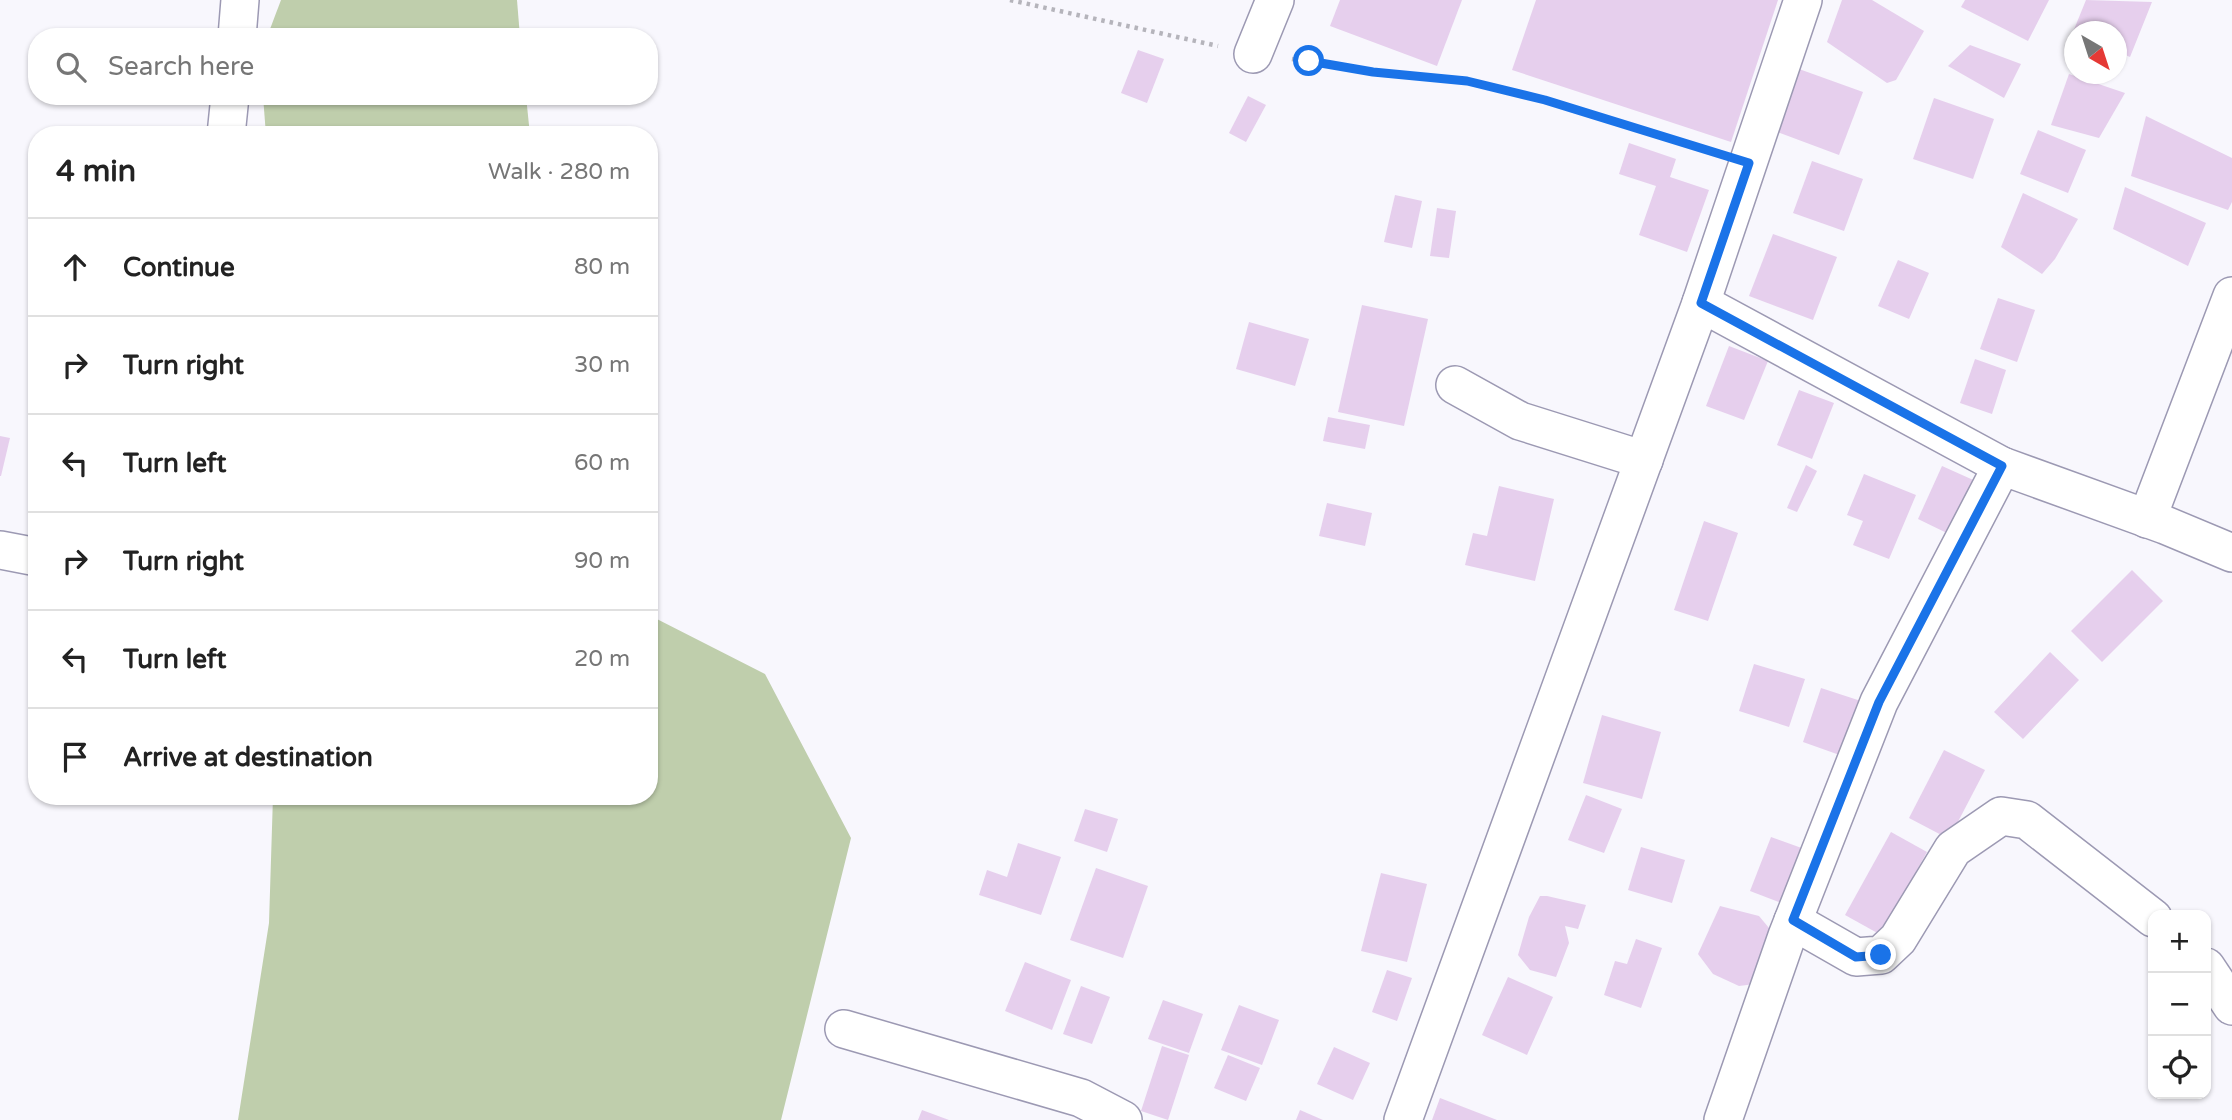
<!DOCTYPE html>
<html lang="en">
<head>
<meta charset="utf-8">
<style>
	body { margin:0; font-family:"Varela Round",sans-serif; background:#f6f6f6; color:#222 }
	.controls { position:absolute; right:21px; bottom:21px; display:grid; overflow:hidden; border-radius:14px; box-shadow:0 2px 5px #0004 }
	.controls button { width:63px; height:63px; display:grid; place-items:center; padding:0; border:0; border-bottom:2px solid #e0e0e0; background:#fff; color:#222; font:35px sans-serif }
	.compass { position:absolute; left:2064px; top:21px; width:63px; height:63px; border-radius:50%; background:#fff; box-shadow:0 2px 5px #0004; rotate:141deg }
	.stop { position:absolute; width:21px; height:21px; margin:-16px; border:5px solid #1a73e8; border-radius:50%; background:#fff }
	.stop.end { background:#1a73e8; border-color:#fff; box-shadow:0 2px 7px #0008 }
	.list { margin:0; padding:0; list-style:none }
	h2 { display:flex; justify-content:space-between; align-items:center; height:91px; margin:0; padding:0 28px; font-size:30px }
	h2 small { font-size:23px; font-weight:400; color:#767676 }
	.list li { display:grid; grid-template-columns:46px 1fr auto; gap:21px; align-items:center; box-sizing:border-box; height:98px; padding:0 28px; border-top:2px solid #e0e0e0 }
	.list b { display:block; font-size:26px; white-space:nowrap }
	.list em { font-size:23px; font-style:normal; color:#767676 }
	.icon { flex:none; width:38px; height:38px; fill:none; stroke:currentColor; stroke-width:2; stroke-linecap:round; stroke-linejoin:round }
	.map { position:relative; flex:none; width:2232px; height:1120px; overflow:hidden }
	.search { position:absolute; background:#fff; box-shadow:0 2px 5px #0004; left:28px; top:28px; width:630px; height:77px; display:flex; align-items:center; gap:18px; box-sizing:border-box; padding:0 24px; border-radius:28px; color:#767676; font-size:26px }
	.panel { position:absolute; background:#fff; box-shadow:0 2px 5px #0004; left:28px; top:126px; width:630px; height:679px; border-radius:28px }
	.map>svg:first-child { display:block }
</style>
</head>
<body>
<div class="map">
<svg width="2232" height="1120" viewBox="0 0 2232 1120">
	<rect width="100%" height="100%" fill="#f8f7fd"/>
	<g fill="#bfceac">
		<path d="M 281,0 L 517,0 L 520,37 L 267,37 Z"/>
		<path d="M 263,96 L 526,96 L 530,135 L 266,135 Z"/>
		<path d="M 649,615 L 765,674 L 851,838 L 781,1120 L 238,1120 L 269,923 L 273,796 L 649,796 Z"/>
	</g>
	<g fill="#e6cfed">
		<path d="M 1340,0 L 1462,0 L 1437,66 L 1330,26 Z"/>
		<path d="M 1536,0 L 1778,0 L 1731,142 L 1512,70 Z"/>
		<path d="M 1842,0 L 1872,0 L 1924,31 L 1896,80 L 1887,83 L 1827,42 Z"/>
		<path d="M 1965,0 L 2049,0 L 2028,41 L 1961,7 Z"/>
		<path d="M 2086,0 L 2152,2 L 2130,57 L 2116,51 L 2116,32 L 2073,32 Z"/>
		<path d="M 1970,45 L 2021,64 L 2004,98 L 1948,66 Z"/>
		<path d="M 1138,50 L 1164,59 L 1147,103 L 1121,93 Z"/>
		<path d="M 1799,69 L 1863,92 L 1839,155 L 1775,131 Z"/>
		<path d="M 2069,74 L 2125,93 L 2099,138 L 2051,125 Z"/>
		<path d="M 1248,96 L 1266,105 L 1246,142 L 1229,133 Z"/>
		<path d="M 1934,98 L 1994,119 L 1973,179 L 1913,159 Z"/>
		<path d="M 2146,116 L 2232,158 L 2232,202 L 2228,210 L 2131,176 Z"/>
		<path d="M 2038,130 L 2086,150 L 2068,193 L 2020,174 Z"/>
		<path d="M 1629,143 L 1676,159 L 1670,177 L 1709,190 L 1687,252 L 1639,235 L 1656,186 L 1619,174 Z"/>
		<path d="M 1812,161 L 1863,179 L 1844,231 L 1793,213 Z"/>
		<path d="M 2125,187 L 2206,223 L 2188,266 L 2113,229 Z"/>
		<path d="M 2023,193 L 2078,219 L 2055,259 L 2042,274 L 2001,247 Z"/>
		<path d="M 1395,195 L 1422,201 L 1412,248 L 1384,242 Z"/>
		<path d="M 1437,208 L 1456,211 L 1449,258 L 1430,256 Z"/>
		<path d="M 1773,234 L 1837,257 L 1813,320 L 1749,296 Z"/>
		<path d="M 1898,260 L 1929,273 L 1909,319 L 1878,306 Z"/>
		<path d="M 1998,298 L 2035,310 L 2017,362 L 1980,349 Z"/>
		<path d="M 1362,305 L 1428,319 L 1404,426 L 1338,412 Z"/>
		<path d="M 1249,322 L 1309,339 L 1295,386 L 1236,369 Z"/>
		<path d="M 1729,346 L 1768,361 L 1744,420 L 1706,406 Z"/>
		<path d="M 1975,359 L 2006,370 L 1992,414 L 1960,403 Z"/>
		<path d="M 1799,390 L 1834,403 L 1812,459 L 1777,445 Z"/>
		<path d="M 1328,417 L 1370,425 L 1365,449 L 1323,441 Z"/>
		<path d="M 0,436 L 10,438 L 1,476 L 0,476 Z"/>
		<path d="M 1806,465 L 1817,471 L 1797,512 L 1787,508 Z"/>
		<path d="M 1942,466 L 1980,483 L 1955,537 L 1918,519 Z"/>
		<path d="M 1864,474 L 1916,495 L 1889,559 L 1853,545 L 1863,521 L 1847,515 Z"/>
		<path d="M 1499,486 L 1554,499 L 1535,581 L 1465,565 L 1473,533 L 1487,536 Z"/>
		<path d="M 1327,503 L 1372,513 L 1365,546 L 1319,536 Z"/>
		<path d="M 1704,521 L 1738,533 L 1708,621 L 1674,610 Z"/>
		<path d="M 2132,570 L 2163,601 L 2102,662 L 2071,631 Z"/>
		<path d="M 2050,652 L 2079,680 L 2023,739 L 1994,712 Z"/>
		<path d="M 1754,664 L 1805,679 L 1789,727 L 1739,711 Z"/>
		<path d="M 1821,688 L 1867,703 L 1848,758 L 1803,742 Z"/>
		<path d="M 1602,715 L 1661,732 L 1642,799 L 1583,783 Z"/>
		<path d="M 1944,750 L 1985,770 L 1949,839 L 1909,818 Z"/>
		<path d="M 1586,795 L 1622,809 L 1604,853 L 1568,840 Z"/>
		<path d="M 1085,809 L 1118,819 L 1107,852 L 1074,841 Z"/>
		<path d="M 1891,832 L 1927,852 L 1881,935 L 1845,915 Z"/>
		<path d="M 1771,837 L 1810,851 L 1789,906 L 1750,891 Z"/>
		<path d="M 1018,843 L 1061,857 L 1041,915 L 979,895 L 987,870 L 1007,877 Z"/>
		<path d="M 1641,847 L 1685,860 L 1672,903 L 1628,890 Z"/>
		<path d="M 1096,868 L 1148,886 L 1123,958 L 1070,940 Z"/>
		<path d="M 1381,873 L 1427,884 L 1407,962 L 1361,951 Z"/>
		<path d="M 1540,896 L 1547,896 L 1586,905 L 1578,929 L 1565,926 L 1569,943 L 1556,977 L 1530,970 L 1518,955 L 1529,917 Z"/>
		<path d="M 1720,906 L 1759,916 L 1774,934 L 1755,984 L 1739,986 L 1713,974 L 1698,954 Z"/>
		<path d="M 1636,939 L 1662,948 L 1641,1008 L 1604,995 L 1615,961 L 1627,964 Z"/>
		<path d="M 1025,962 L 1071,980 L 1052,1030 L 1005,1011 Z"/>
		<path d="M 1387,970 L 1412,978 L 1397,1021 L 1372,1012 Z"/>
		<path d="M 1508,977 L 1553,997 L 1527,1055 L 1482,1035 Z"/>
		<path d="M 1081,986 L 1110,997 L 1092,1044 L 1063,1034 Z"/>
		<path d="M 1163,1000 L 1203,1014 L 1189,1053 L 1148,1039 Z"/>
		<path d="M 1239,1005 L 1279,1020 L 1262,1065 L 1221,1050 Z"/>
		<path d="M 1162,1046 L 1189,1055 L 1168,1120 L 1141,1111 Z"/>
		<path d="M 1334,1047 L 1370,1063 L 1353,1100 L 1317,1084 Z"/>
		<path d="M 1228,1055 L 1260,1068 L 1246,1101 L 1214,1088 Z"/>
		<path d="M 1440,1098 L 1497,1120 L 1432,1120 Z"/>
		<path d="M 922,1110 L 949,1120 L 918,1120 Z"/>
		<path d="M 1300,1110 L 1323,1120 L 1296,1120 Z"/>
	</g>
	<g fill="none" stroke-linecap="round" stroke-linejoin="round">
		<defs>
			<g id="minor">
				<path d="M 237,37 L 240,0"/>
				<path d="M 1253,54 L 1275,0"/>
				<path d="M 226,135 L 230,96"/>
				<path d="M 1701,303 L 2002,466 L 2165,525 L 2232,553"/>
				<path d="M 1455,385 L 1520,421 L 1644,460"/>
				<path d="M 2147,519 L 2232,296"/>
				<path d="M 0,550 L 37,557"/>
				<path d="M 1793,921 L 1856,957 L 1881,955 L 1898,939 L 1953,849 L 2001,816 L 2027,820 L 2153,918"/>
				<path d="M 2206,967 L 2232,1006"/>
				<path d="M 844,1029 L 1081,1098 L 1123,1120"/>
				<path d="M 1403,1120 L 1701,303 L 1803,0"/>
				<path d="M 1723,1120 L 1787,936 L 1879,702 L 2002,466"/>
			</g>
		</defs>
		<use href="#minor" stroke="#9c99b3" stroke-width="40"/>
		<g stroke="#b5b4bb" stroke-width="4.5" stroke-dasharray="3.5 5" stroke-linecap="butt">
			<path d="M 1010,0 L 1218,46"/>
			<path d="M 1292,59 L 1373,73 L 1467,81 L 1545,100 L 1712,152"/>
		</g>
		<use href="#minor" stroke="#fff" stroke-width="37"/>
	</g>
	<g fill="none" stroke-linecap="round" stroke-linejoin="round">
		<path stroke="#1a73e8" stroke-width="9" d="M 1309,61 L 1373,72 L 1467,81 L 1545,100 L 1749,163 L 1701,303 L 2002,466 L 1879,702 L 1793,920 L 1856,957 L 1881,955"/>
	</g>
</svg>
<div class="controls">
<button>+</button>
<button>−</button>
<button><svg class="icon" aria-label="locate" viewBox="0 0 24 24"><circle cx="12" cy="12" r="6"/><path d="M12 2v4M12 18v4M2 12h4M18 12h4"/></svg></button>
</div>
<svg class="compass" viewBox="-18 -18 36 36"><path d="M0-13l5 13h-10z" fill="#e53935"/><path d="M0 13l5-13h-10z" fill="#767676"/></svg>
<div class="stop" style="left:1309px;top:61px"></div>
<div class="stop end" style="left:1881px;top:955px"></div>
<div class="search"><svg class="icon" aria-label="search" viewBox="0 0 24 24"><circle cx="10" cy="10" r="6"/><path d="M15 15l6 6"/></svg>Search here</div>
<section class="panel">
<h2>4 min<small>Walk · 280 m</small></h2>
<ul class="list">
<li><svg class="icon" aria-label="ahead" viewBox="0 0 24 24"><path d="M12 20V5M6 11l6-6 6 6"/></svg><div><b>Continue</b></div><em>80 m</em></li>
<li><svg class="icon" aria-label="right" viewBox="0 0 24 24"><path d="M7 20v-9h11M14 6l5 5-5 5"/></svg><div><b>Turn right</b></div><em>30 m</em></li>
<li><svg class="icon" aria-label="left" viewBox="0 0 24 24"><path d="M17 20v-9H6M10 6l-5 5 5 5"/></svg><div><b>Turn left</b></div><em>60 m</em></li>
<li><svg class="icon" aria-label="right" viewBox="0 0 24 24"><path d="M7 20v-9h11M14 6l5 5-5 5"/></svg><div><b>Turn right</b></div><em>90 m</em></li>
<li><svg class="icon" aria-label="left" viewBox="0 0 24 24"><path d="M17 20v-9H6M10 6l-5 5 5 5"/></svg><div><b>Turn left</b></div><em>20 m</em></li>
<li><svg class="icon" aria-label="arrive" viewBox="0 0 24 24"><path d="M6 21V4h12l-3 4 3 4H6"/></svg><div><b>Arrive at destination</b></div></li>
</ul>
</section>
</div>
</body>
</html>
